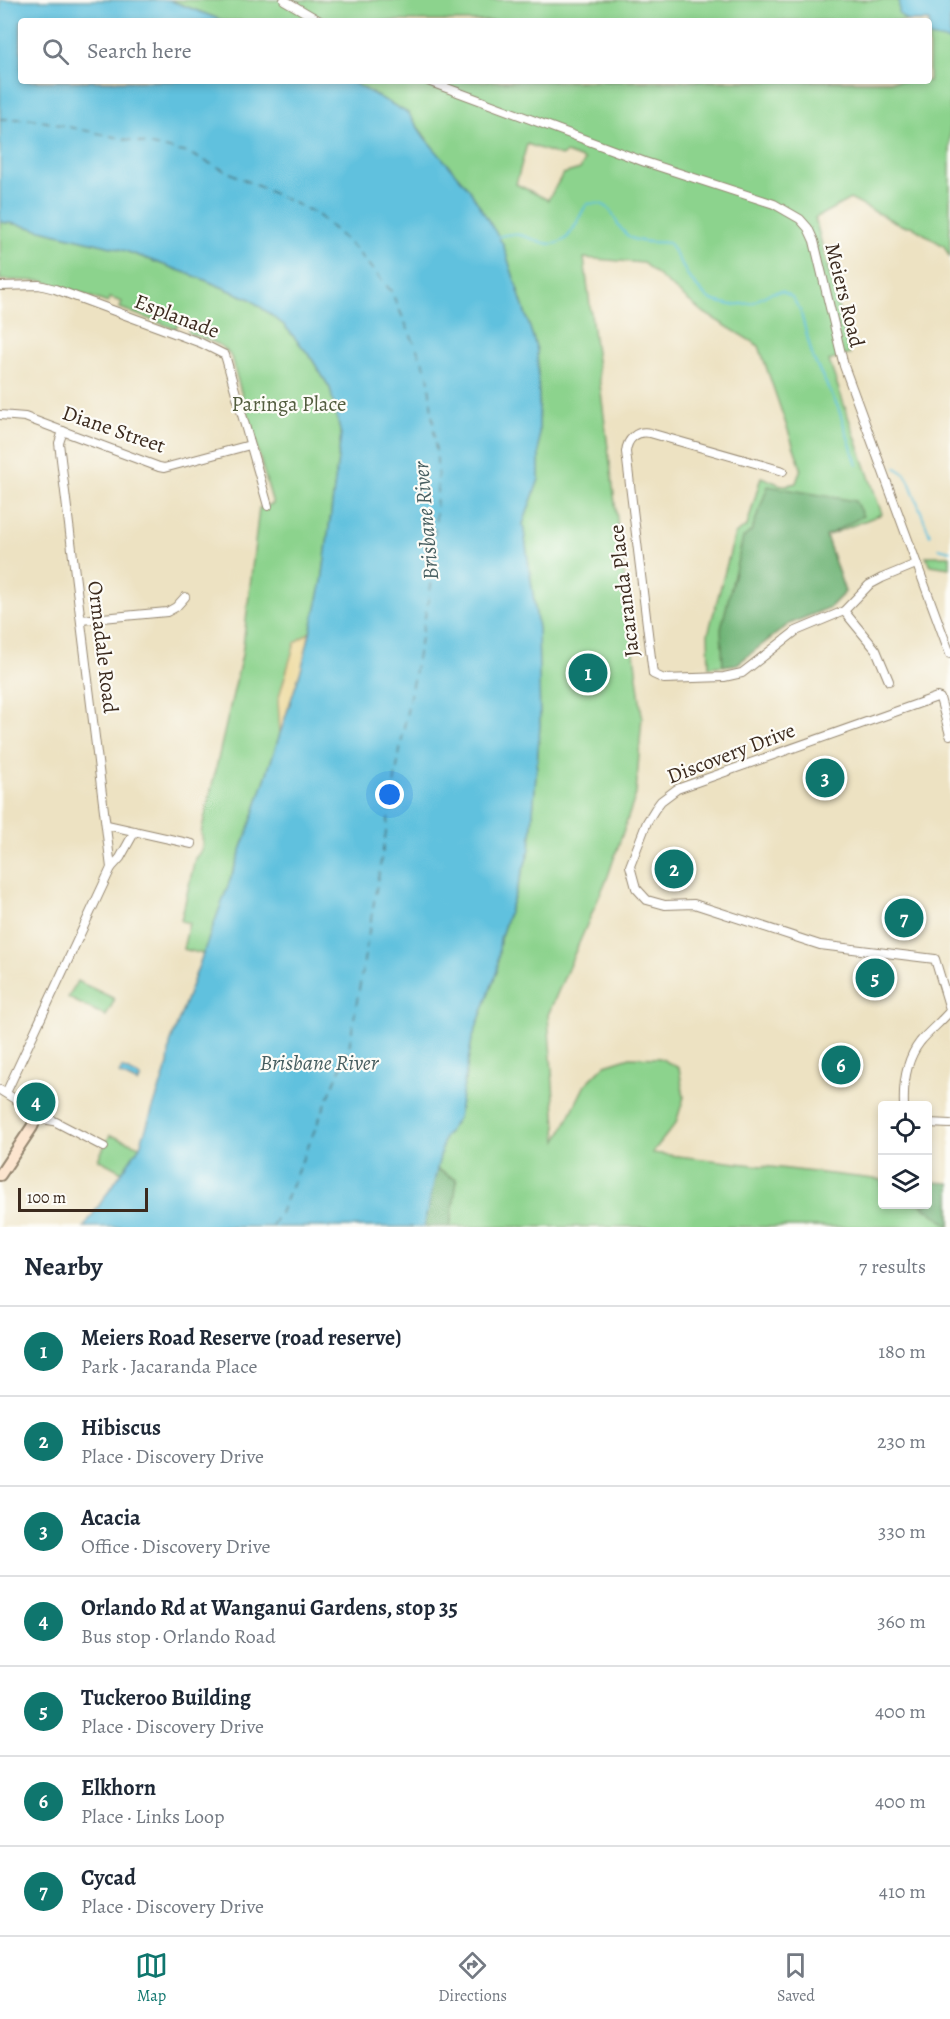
<!DOCTYPE html>
<html lang="en">
<head>
<meta charset="utf-8">
<style>
	body { margin:0; font-family:Alegreya,serif; background:#f6f6f7; color:#1f2937 }
	.controls { position:absolute; right:18px; bottom:18px; display:grid; overflow:hidden; border-radius:6px; box-shadow:0 3px 9px #0003 }
	.controls button { width:54px; height:54px; display:grid; place-items:center; padding:0; border:0; border-bottom:2px solid #e0e1e3; background:#fff; color:#1f2937; font:30px sans-serif }
	.scale { position:absolute; left:18px; bottom:15px; width:130px; box-sizing:border-box; padding-left:6px; border:3px solid #3b2a1e; border-top:0; font-size:16px; line-height:21px; white-space:nowrap; color:#3b2a1e; -webkit-text-stroke:4px #fdfcf7; paint-order:stroke }
	.you { position:absolute; left:390px; top:795px; width:21px; height:21px; margin:-15px; border:4px solid #fff; border-radius:50%; background:#1a73e8; box-shadow:0 0 0 9px #1a73e833 }
	.badge { display:grid; place-items:center; width:39px; height:39px; border-radius:50%; background:#0f766e; color:#fff; font-size:20px; font-weight:700 }
	.pin { position:absolute; translate:-50% -50%; border:3px solid #fff; box-shadow:0 2px 6px #0006 }
	.list { margin:0; padding:0; list-style:none }
	h2 { display:flex; justify-content:space-between; align-items:center; height:78px; margin:0; padding:0 24px; font-size:26px }
	h2 small { font-size:20px; font-weight:400; color:#747a83 }
	.list li { display:grid; grid-template-columns:39px 1fr auto; gap:18px; align-items:center; box-sizing:border-box; height:90px; padding:0 24px; border-top:2px solid #e0e1e3 }
	.list b { display:block; font-size:22px; white-space:nowrap }
	.list p { margin:0; font-size:20px; white-space:nowrap; color:#747a83 }
	.list em { font-size:20px; font-style:normal; color:#747a83 }
	.icon { flex:none; width:33px; height:33px; fill:none; stroke:currentColor; stroke-width:2; stroke-linecap:round; stroke-linejoin:round }
	.map { position:relative; flex:none; width:950px; height:1227px; overflow:hidden }
	.search { position:absolute; background:#fff; box-shadow:0 3px 9px #0003; left:18px; right:18px; top:18px; height:66px; display:flex; align-items:center; gap:15px; box-sizing:border-box; padding:0 21px; border-radius:6px; color:#747a83; font-size:22px }
	.sheet { height:708px; background:#fff }
	nav { display:flex; justify-content:space-around; align-items:center; box-sizing:border-box; height:84px; border-top:2px solid #e0e1e3; background:#fff; font-size:16px; color:#747a83 }
	nav a { display:grid; justify-items:center; gap:3px }
	nav .on { color:#0f766e }
	.map>svg:first-child { display:block }
</style>
</head>
<body>
<div class="map">
<svg width="950" height="1227" viewBox="0 0 950 1227">
	<rect width="100%" height="100%" fill="#fdfcf7"/>
	<filter id="ink" filterUnits="userSpaceOnUse"><feTurbulence type="fractalNoise" baseFrequency=".0167" numOctaves="2"/><feDisplacementMap in="SourceGraphic" scale="12" xChannelSelector="R" yChannelSelector="G"/><feConvolveMatrix kernelMatrix="1 2 1 2 8 2 1 2 1" color-interpolation-filters="sRGB"/></filter>
	<filter id="wash" filterUnits="userSpaceOnUse"><feTurbulence type="fractalNoise" baseFrequency=".008" numOctaves="4" result="noise"/><feDisplacementMap in="SourceGraphic" scale="24" xChannelSelector="R" yChannelSelector="G"/><feGaussianBlur stdDeviation="1.35" result="paint"/><feColorMatrix in="noise" values="0 0 0 0 0 0 0 0 0 0 0 0 0 0 0 0 0 1.4 0 .05"/><feComposite in="paint" operator="in"/></filter>
	<g filter="url(#wash)">
		<rect width="100%" height="100%" fill="#ede2c2"/>
		<g fill="#8cd38d" stroke="#647e56" stroke-width="1.5" fill-rule="evenodd">
			<path d="M 169,0 L 950,0 L 950,258 L 944,246 L 911,226 L 903,226 L 850,199 L 815,218 L 850,354 L 829,361 L 882,514 L 826,536 L 845,592 L 830,607 L 789,624 L 737,664 L 709,667 L 708,634 L 735,534 L 747,526 L 761,477 C 777,481 777,489 796,483 L 801,468 L 759,346 L 701,311 L 643,263 L 584,258 L 642,716 L 636,794 L 608,876 L 548,1015 L 557,1141 L 585,1085 L 605,1065 L 630,1057 L 660,1058 L 679,1068 L 684,1097 L 676,1123 L 652,1153 L 882,1180 L 882,1204 L 928,1204 L 928,1182 L 950,1183 L 950,1227 L 450,1227 L 457,1180 L 437,1169 L 444,1137 L 458,1118 L 472,1039 L 497,971 L 500,939 L 530,849 L 540,726 L 538,629 L 523,524 L 539,479 L 539,401 L 537,350 L 503,244 L 408,113 L 350,81 L 929,81 L 929,21 L 224,21 ZM 527,144 L 561,156 L 566,153 L 585,160 L 580,169 L 563,174 L 548,200 L 516,184 Z"/>
			<path d="M 0,222 L 16,224 L 120,249 L 200,278 L 250,299 L 284,325 L 310,356 L 330,388 L 341,435 L 322,582 L 302,667 L 247,834 L 203,954 L 183,949 L 189,923 L 181,921 L 195,858 C 203,851 204,842 201,833 L 242,655 L 259,508 L 273,504 L 231,357 C 223,342 203,339 188,333 L 189,327 L 178,323 L 176,329 L 120,308 L 122,302 L 110,298 L 108,303 L 43,281 L 0,280 Z"/>
			<path d="M 926,556 L 950,556 L 950,568 L 931,565 Z"/>
			<path d="M 77,981 L 113,998 L 114,1001 L 106,1016 L 68,998 Z"/>
			<path d="M 110,1135 L 140,1146 L 122,1172 L 98,1159 Z"/>
		</g>
		<g fill="#71b578" stroke="#56704b" stroke-width="1.5">
			<path d="M 768,486 L 855,501 L 863,516 L 826,536 L 845,592 L 830,607 L 789,624 L 737,664 L 723,666 L 721,629 L 743,538 L 752,530 Z"/>
			<path d="M 437,1169 L 457,1180 L 450,1227 L 424,1227 Z"/>
			<path d="M 928,1182 L 950,1183 L 950,1226 L 921,1205 L 928,1204 Z"/>
		</g>
		<path fill="#eeda9e" stroke="#94825e" stroke-width="1.5" d="M 310,632 L 302,667 L 280,733 L 278,700 L 295,643 Z"/>
		<g fill="#60c1de" stroke="#4e767e" stroke-width="1.5">
			<path d="M 0,0 L 169,0 L 224,21 L 21,21 L 21,81 L 350,81 L 408,113 L 425,138 L 469,189 L 503,244 L 537,350 L 539,401 L 539,479 L 523,524 L 538,629 L 540,726 L 530,849 L 500,939 L 497,971 L 472,1039 L 458,1118 L 444,1138 L 424,1227 L 84,1227 L 140,1146 L 168,1064 L 170,1044 L 247,834 L 302,667 L 322,582 L 341,435 L 330,388 L 310,356 L 284,325 L 250,299 L 200,278 L 120,249 L 16,224 L 0,222 Z"/>
			<path d="M 899,0 L 950,0 L 950,41 L 929,37 L 929,21 L 907,21 L 899,14 Z"/>
			<path d="M 122,1068 L 141,1077 L 138,1083 L 119,1074 Z"/>
		</g>
		<g fill="none" stroke-linecap="round" stroke-linejoin="round">
			<g stroke="#60c1de" stroke-width="2">
				<path d="M 496,238 C 524,224 543,254 564,240 C 575,232 579,215 587,204 C 618,199 609,224 631,238 C 642,244 657,241 669,243 L 690,279 L 706,297 L 714,301 L 731,305 L 752,303 L 770,293 L 782,291 L 792,297 L 800,310 L 813,358 L 838,407 L 857,465"/>
				<path d="M 896,468 L 904,473 L 909,481 L 930,535"/>
				<path d="M 939,548 L 950,551"/>
			</g>
			<path stroke="#485f61" stroke-width="1.5" stroke-dasharray="8 6" stroke-linecap="butt" d="M 0,119 L 33,119 L 188,153 L 317,214 L 355,249 L 391,291 L 428,374 L 438,471 L 433,575 L 404,727 L 349,1048 L 280,1213 L 271,1227"/>
		</g>
	</g>
	<g filter="url(#ink)">
		<g fill="none" stroke-linecap="round" stroke-linejoin="round">
			<defs>
				<g id="street">
					<path d="M 284,0 L 320,21"/>
					<path d="M 428,81 L 645,162 L 774,204 L 800,219 L 808,228 L 814,241 L 844,366 L 950,654"/>
					<path d="M 0,286 L 39,285 L 55,289 L 201,343 L 225,355 L 268,506"/>
					<path d="M 0,415 L 25,417 L 159,467 L 164,468 L 250,445"/>
					<path d="M 783,471 L 650,433 C 637,430 627,439 626,452 L 653,674 L 664,679 L 724,677 L 742,673 L 796,631 L 844,611 L 869,585 L 882,578 L 916,564"/>
					<path d="M 844,611 L 876,650 L 889,681"/>
					<path d="M 81,620 L 167,612 L 176,607 L 185,597"/>
					<path d="M 950,735 L 940,698 L 937,697 L 677,789 L 661,801 L 655,809 L 647,822 L 630,866 L 636,888 L 647,900 L 665,905 L 694,904 L 820,945 L 935,959 L 950,1009"/>
					<path d="M 107,825 L 192,844"/>
					<path d="M 111,868 L 120,858 L 135,831"/>
					<path d="M 0,1090 L 31,1109 L 36,1118 L 54,1121 L 104,1147"/>
					<path d="M 6,1093 L 111,868 L 59,443 L 63,431"/>
					<path d="M 904,1106 C 903,1083 906,1060 920,1042 C 929,1031 941,1022 950,1011"/>
					<path d="M 928,1123 L 950,1124"/>
				</g>
				<path id="secondary" d="M 0,1175 L 32,1127 L 36,1118"/>
			</defs>
			<use href="#street" stroke="#948670" stroke-width="10"/>
			<use href="#secondary" stroke="#948670" stroke-width="14"/>
			<use href="#street" stroke="#fff" stroke-width="8"/>
			<use href="#secondary" stroke="#fce5cf" stroke-width="10"/>
		</g>
	</g>
	<g text-anchor="middle" dominant-baseline="central" stroke-width="4.5" stroke-linejoin="round" paint-order="stroke">
		<g font-size="21" fill="#3b2a1e" stroke="#fdfcf7">
			<text transform="translate(845 295) rotate(76)">Meiers Road</text>
			<text transform="translate(177 316) rotate(21)">Esplanade</text>
			<text transform="translate(114 429) rotate(19)">Diane Street</text>
			<text transform="translate(624 591) rotate(-97)">Jacaranda Place</text>
			<text transform="translate(103 647) rotate(83)">Ormadale Road</text>
			<text transform="translate(731 753) rotate(-21)">Discovery Drive</text>
		</g>
		<g font-size="21" fill="#535d3f" stroke="#fdfcf7">
			<text x="289" y="404">Paringa Place</text>
		</g>
		<g font-size="22" font-style="italic" fill="#485f61" stroke="#fdfcf7">
			<text transform="translate(426 521) rotate(-95)">Brisbane River</text>
			<text x="319" y="1063">Brisbane River</text>
		</g>
	</g>
</svg>
<div class="controls">
<button><svg class="icon" aria-label="locate" viewBox="0 0 24 24"><circle cx="12" cy="12" r="6"/><path d="M12 2v4M12 18v4M2 12h4M18 12h4"/></svg></button>
<button><svg class="icon" aria-label="layers" viewBox="0 0 24 24"><path d="M12 4l9 5-9 5-9-5zM3 14l9 5 9-5"/></svg></button>
</div>
<div class="scale">100 m</div>
<div class="you"></div>
<div class="pin badge" style="left:588px;top:673px">1</div>
<div class="pin badge" style="left:674px;top:869px">2</div>
<div class="pin badge" style="left:825px;top:778px">3</div>
<div class="pin badge" style="left:36px;top:1102px">4</div>
<div class="pin badge" style="left:875px;top:978px">5</div>
<div class="pin badge" style="left:841px;top:1065px">6</div>
<div class="pin badge" style="left:904px;top:918px">7</div>
<div class="search"><svg class="icon" aria-label="search" viewBox="0 0 24 24"><circle cx="10" cy="10" r="6"/><path d="M15 15l6 6"/></svg>Search here</div>
</div>
<section class="sheet">
<h2>Nearby<small>7 results</small></h2>
<ul class="list">
<li><span class="badge">1</span><div><b>Meiers Road Reserve (road reserve)</b><p>Park · Jacaranda Place</p></div><em>180 m</em></li>
<li><span class="badge">2</span><div><b>Hibiscus</b><p>Place · Discovery Drive</p></div><em>230 m</em></li>
<li><span class="badge">3</span><div><b>Acacia</b><p>Office · Discovery Drive</p></div><em>330 m</em></li>
<li><span class="badge">4</span><div><b>Orlando Rd at Wanganui Gardens, stop 35</b><p>Bus stop · Orlando Road</p></div><em>360 m</em></li>
<li><span class="badge">5</span><div><b>Tuckeroo Building</b><p>Place · Discovery Drive</p></div><em>400 m</em></li>
<li><span class="badge">6</span><div><b>Elkhorn</b><p>Place · Links Loop</p></div><em>400 m</em></li>
<li><span class="badge">7</span><div><b>Cycad</b><p>Place · Discovery Drive</p></div><em>410 m</em></li>
</ul>
</section>
<nav>
<a class="on"><svg class="icon" aria-label="map" viewBox="0 0 24 24"><path d="M3 6l6-2 6 2 6-2v14l-6 2-6-2-6 2zM9 4v14M15 6v14"/></svg>Map</a>
<a><svg class="icon" aria-label="directions" viewBox="0 0 24 24"><path d="M12 3l9 9-9 9-9-9zM9 14v-3h6M13 9l2 2-2 2"/></svg>Directions</a>
<a><svg class="icon" aria-label="saved" viewBox="0 0 24 24"><path d="M7 4h10v16l-5-4-5 4z"/></svg>Saved</a>
</nav>
</body>
</html>
